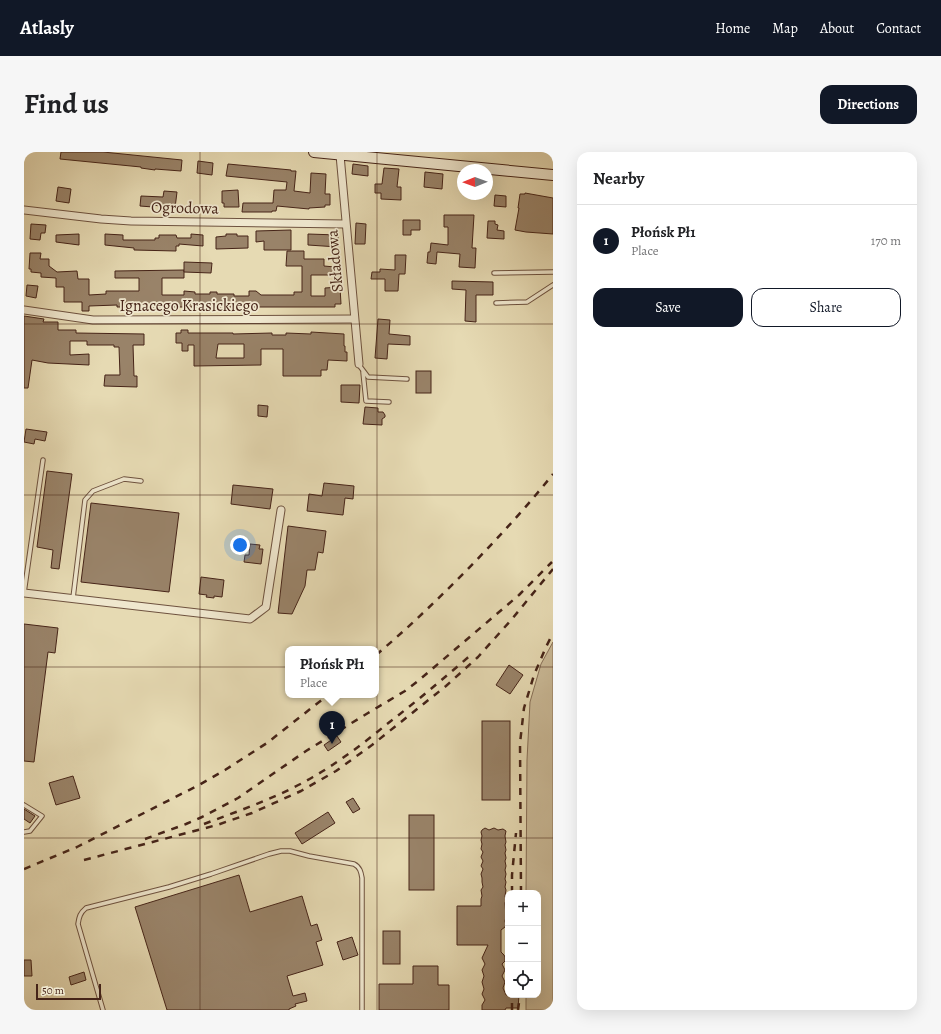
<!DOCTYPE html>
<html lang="en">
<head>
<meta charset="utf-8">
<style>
	body { margin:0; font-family:Alegreya,serif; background:#f6f6f6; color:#202124 }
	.controls { position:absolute; right:12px; bottom:12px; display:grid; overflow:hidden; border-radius:8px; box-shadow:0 4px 16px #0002 }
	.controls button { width:36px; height:36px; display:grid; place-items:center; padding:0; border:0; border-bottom:1px solid #e0e0e0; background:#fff; color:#202124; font:20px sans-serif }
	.compass { position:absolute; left:433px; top:12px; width:36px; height:36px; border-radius:50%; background:#fff; box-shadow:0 4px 16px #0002; rotate:269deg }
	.scale { position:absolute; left:12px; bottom:10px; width:65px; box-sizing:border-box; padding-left:4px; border:2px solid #462418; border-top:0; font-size:11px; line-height:14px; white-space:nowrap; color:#462418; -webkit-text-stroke:3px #efe7ce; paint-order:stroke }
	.you { position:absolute; left:216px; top:393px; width:14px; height:14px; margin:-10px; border:3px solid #fff; border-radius:50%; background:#1a73e8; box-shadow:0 0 0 6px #1a73e833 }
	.badge { display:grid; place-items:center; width:26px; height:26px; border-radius:50%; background:#111827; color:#fff; font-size:13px; font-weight:700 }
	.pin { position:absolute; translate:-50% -33px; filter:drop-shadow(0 1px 2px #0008) }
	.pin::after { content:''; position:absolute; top:21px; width:14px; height:12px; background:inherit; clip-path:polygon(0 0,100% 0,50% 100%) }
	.popup { position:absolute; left:261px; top:494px; width:94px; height:52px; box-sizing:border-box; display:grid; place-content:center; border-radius:8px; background:#fff; filter:drop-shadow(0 1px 3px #0005); font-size:13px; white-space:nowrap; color:#757577 }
	.popup b { font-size:15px; color:#202124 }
	.popup::after { content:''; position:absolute; left:50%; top:100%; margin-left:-8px; border:8px solid transparent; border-top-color:#fff }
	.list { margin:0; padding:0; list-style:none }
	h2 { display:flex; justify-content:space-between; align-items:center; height:52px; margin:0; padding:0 16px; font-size:17px }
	h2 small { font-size:13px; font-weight:400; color:#757577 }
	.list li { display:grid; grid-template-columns:26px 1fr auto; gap:12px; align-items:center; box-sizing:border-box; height:72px; padding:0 16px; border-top:1px solid #e0e0e0 }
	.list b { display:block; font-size:15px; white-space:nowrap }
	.list p { margin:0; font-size:13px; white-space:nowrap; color:#757577 }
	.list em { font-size:13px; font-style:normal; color:#757577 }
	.actions { display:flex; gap:8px; padding:12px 16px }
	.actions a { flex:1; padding:9px 0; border:1px solid #111827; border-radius:12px; text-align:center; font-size:14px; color:#111827 }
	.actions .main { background:#111827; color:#fff }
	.icon { flex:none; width:22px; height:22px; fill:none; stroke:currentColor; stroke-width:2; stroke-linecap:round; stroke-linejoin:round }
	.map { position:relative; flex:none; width:529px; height:858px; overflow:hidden; border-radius:12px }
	header { display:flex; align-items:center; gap:24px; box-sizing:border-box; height:56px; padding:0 20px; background:#111827; color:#fff }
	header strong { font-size:19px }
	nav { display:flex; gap:22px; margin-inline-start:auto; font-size:14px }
	.intro { display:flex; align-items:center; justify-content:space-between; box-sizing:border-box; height:96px; padding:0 24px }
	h1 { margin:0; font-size:28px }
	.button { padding:10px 18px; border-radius:12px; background:#111827; color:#fff; font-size:14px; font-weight:700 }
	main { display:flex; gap:24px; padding:0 24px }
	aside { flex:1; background:#fff; border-radius:12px; box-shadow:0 4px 16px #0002 }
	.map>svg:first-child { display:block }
</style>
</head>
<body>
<header>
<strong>Atlasly</strong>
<nav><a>Home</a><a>Map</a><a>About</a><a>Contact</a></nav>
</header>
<div class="intro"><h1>Find us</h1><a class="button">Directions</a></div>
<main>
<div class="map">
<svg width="529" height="858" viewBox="0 0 529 858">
	<rect width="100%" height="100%" fill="#e6dab3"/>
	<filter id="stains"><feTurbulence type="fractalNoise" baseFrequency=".005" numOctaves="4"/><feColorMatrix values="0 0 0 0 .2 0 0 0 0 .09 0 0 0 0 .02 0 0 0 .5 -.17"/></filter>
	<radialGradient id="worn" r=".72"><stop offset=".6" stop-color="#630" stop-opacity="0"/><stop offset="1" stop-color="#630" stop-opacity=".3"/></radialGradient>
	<path fill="#cbbb99" stroke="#887058" d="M 529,490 L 529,858 L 502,858 L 502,843 L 514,843 L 514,741 L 502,741 L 503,608 L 506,550 L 517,512 Z"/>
	<g fill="#998369" stroke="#462418" fill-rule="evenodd">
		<path d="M 37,0 L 79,0 L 158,8 L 157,19 L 131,17 L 131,18 L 117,16 L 117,15 L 36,7 Z"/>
		<path d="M 174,9 L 189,11 L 188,23 L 173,21 Z"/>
		<path d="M 204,12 L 267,18 L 267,19 L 272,19 L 270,39 L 286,41 L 287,21 L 302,22 L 301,42 L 306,42 L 306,53 L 301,53 L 301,55 L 285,56 L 285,57 L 253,54 L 252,59 L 248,59 L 248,60 L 218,60 L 219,51 L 249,51 L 250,38 L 262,38 L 263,30 L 202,24 Z"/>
		<path d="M 329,12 L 344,14 L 344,24 L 328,22 Z"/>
		<path d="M 360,16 L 375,17 L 373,35 L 377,35 L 377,48 L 357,47 L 357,41 L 351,41 L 351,32 L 358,32 Z"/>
		<path d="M 401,20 L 419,22 L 418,37 L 400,35 Z"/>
		<path d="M 34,35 L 47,37 L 45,51 L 32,49 Z"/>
		<path d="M 214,38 L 215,55 L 200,55 L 200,51 L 198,51 L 198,39 Z"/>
		<path d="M 140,39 L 153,40 L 151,56 L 129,53 L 129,55 L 116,54 L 117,44 L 139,45 Z"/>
		<path d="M 501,41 L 529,46 L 529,82 L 502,80 L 491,78 L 495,56 L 494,56 L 496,42 L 501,42 Z"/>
		<path d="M 471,43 L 482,44 L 482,55 L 470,54 Z"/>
		<path d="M 420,63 L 450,63 L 448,96 L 452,96 L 451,116 L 435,115 L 436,102 L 413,100 L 412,112 L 403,111 L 404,100 L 406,100 L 407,91 L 424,93 L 424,75 L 420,75 Z"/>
		<path d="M 379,68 L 396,68 L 396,78 L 387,78 L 387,83 L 379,83 Z"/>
		<path d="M 464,69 L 471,69 L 471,72 L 474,73 L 473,78 L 480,79 L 480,87 L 463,86 Z"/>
		<path d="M 332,71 L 342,72 L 341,92 L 331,92 Z"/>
		<path d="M 7,72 L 22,73 L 21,81 L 17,81 L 16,88 L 6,87 Z"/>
		<path d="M 267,78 L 267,98 L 240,98 L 240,89 L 232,90 L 232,79 Z"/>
		<path d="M 55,82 L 55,93 L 32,90 L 32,83 Z"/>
		<path d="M 81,82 L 99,83 L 99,88 L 131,88 L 131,86 L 135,86 L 135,83 L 152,83 L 153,86 L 167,86 L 167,82 L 179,83 L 179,94 L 155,92 L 155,94 L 152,94 L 152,99 L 110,98 L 110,96 L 81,93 Z"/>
		<path d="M 202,82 L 213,82 L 213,84 L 224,84 L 224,96 L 192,97 L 192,85 L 202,84 Z"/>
		<path d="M 284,82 L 314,83 L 314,95 L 284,93 Z"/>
		<path d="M 263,99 L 280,99 L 280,107 L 300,107 L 300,114 L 311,115 L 311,123 L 287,123 L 287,144 L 301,144 L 301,136 L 316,135 L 317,152 L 311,152 L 311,155 L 93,155 L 93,153 L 65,154 L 65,159 L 58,159 L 58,150 L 40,150 L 40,135 L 32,135 L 32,126 L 17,125 L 17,121 L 7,120 L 7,117 L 5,117 L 6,101 L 17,101 L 16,107 L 25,107 L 25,114 L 33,120 L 53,119 L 54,127 L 65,127 L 65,143 L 82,142 L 82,139 L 115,139 L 115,126 L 91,126 L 91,119 L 160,118 L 160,126 L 138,126 L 138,143 L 160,143 L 160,139 L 171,140 L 171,142 L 186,142 L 186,140 L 193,140 L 193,142 L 210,142 L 210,144 L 225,144 L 225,139 L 232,139 L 237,143 L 270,143 L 270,140 L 278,140 L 278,114 L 262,114 Z"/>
		<path d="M 371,103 L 382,103 L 381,122 L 375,122 L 374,139 L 361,139 L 361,127 L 347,127 L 348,120 L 356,120 L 356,117 L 371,118 Z"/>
		<path d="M 160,110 L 188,111 L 187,121 L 160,120 Z"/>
		<path d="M 428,129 L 469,130 L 469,143 L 452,143 L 452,170 L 441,169 L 442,138 L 428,137 Z"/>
		<path d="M 3,133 L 14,134 L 12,146 L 2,144 Z"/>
		<path d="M 0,164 L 20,167 L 19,170 L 34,170 L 34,178 L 52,178 L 52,181 L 120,182 L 120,193 L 109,193 L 110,224 L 113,224 L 113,235 L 80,234 L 81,223 L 96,223 L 95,195 L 90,195 L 90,193 L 63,193 L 63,189 L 46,189 L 46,203 L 65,202 L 65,213 L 24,211 L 8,208 L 4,236 L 0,236 Z"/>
		<path d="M 354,167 L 366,168 L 365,182 L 386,184 L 386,193 L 364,192 L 363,207 L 351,206 Z"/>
		<path d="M 157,178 L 164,178 L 164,181 L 209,181 L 209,182 L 248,181 L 248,183 L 262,183 L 262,181 L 287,182 L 287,180 L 320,182 L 320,194 L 321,194 L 321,200 L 323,200 L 323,209 L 304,208 L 303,218 L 297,218 L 297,224 L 259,224 L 259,197 L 237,197 L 237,213 L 170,214 L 170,193 L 164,193 L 164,199 L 158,199 L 158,191 L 152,191 L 152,181 L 157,181 ZM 194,192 L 220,192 L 220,206 L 192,206 Z"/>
		<rect x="392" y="219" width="15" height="22"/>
		<path d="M 317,233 L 336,233 L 335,251 L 317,250 Z"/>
		<path d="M 234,253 L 244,254 L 243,265 L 234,264 Z"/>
		<path d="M 341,255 L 354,256 L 354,260 L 359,260 L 361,263 L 361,265 L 358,267 L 358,273 L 339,272 Z"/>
		<path d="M 2,277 L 23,280 L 21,289 L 11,287 L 10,292 L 0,290 Z"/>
		<path d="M 23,319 L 48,322 L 35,417 L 27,416 L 29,398 L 13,395 Z"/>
		<path d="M 300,331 L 330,334 L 329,347 L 321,346 L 319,363 L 283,359 L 285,342 L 298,344 Z"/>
		<path d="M 209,333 L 249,337 L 246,357 L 207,352 Z"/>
		<path d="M 67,351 L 155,361 L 145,440 L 57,430 Z"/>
		<path d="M 264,374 L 302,379 L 299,401 L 294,400 L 291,418 L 283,418 L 281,434 L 268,462 L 254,461 Z"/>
		<path d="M 226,392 L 236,393 L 235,397 L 239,397 L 237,412 L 220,410 L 221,403 L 225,403 Z"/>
		<path d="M 177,425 L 200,428 L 198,445 L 190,444 L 190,446 L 182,445 L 183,443 L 175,442 Z"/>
		<path d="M 0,472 L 34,476 L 31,501 L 24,500 L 10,610 L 0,609 Z"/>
		<path d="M 485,513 L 499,523 L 486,542 L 472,533 Z"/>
		<rect x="458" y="569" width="28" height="79"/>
		<path d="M 313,584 L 317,590 L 304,599 L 300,593 Z"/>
		<path d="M 49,624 L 56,646 L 32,653 L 25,631 Z"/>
		<path d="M 329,646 L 336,657 L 329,661 L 322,650 Z"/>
		<path d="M 0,657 L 11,664 L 6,671 L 0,667 Z"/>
		<path d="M 304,660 L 311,671 L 278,692 L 271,681 Z"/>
		<rect x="385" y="663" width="25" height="75"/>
		<path d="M 461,676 L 465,678 L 470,676 L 474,678 L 479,677 L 482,679 L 481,684 L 482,690 L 481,693 L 482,698 L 481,701 L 482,706 L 481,709 L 482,714 L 481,718 L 482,722 L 481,727 L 482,730 L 481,735 L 482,738 L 481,744 L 482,748 L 481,751 L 482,765 L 481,769 L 482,773 L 481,775 L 477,778 L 477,800 L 480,803 L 481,805 L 481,809 L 478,812 L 481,818 L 478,824 L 481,830 L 479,836 L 482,843 L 495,843 L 494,856 L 482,856 L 481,858 L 458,858 L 458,853 L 461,848 L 458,842 L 460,837 L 458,830 L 460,824 L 458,818 L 461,812 L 458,806 L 464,793 L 433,793 L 433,754 L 457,754 L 457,747 L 458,744 L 457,738 L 459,735 L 458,730 L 458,726 L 457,722 L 459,717 L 457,714 L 459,709 L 457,705 L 459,700 L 457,697 L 458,692 L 457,688 L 458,684 L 457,680 L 458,678 Z"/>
		<path d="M 215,723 L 226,760 L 278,744 L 287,774 L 293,772 L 298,788 L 292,790 L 299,813 L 263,824 L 269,844 L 281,841 L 283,849 L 271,852 L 272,854 L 265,857 L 265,858 L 143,858 L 111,755 Z"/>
		<rect x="359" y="779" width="17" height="33"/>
		<path d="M 328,785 L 334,803 L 319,808 L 313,790 Z"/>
		<path d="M 0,808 L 7,808 L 8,824 L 0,824 Z"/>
		<path d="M 389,814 L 414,814 L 414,833 L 425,833 L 425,858 L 355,858 L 355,832 L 389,832 Z"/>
		<path d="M 60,820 L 62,828 L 47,833 L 45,825 Z"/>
	</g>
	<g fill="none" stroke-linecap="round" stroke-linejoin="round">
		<defs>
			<g id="lane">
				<path d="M 470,121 L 529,120"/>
				<path d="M 472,151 L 503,150 L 529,133"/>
				<path d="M 335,213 L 344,225 L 383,227"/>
				<path d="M 339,220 L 342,249 L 365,250"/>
				<path d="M 0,441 L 19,308"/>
				<path d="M 49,446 L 61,348 L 69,339 L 100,327 L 117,329"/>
				<path d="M 0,653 L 18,664 L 6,679 L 0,680"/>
				<path d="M 79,858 L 54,772 C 55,765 56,761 62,756 L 145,735 L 187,722 L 245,702 L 257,699 L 266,699 L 285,704 L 330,712 C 336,715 337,720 338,726 L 338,858"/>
			</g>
			<g id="street">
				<path d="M 316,3 L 335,212"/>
				<path d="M 0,58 L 77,67 L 107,69 L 321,72"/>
				<path d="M 0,158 L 69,168 L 330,167"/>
				<path d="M 0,441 L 226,467 L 242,455 L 257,358"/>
			</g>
			<path id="secondary" d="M 290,0 L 529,23"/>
		</defs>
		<use href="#lane" stroke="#6e523f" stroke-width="5.5"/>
		<use href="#street" stroke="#6e523f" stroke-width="9"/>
		<use href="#secondary" stroke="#462418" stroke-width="12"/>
		<use href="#lane" stroke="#efe7ce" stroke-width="3.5"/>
		<use href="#street" stroke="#efe7ce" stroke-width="7"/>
		<use href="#secondary" stroke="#efe7ce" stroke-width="10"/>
		<g stroke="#462418" stroke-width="2.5" stroke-dasharray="7 7" stroke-linecap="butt">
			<path d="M 352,503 C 383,477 412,449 441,420 C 472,388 502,356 529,322"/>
			<path d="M 180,672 C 217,658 255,645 289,625 C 315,610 340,591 363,572 C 392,550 420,526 448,502"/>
			<path d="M 121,687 L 162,672 L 178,665 L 214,646 L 282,599 L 344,561 L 381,539 L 394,529 L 495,443 L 528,410"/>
			<path d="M 60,708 L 193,673 L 228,661 L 277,639 L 312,619 L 348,593 L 422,534 L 454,505 L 488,467 L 529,417"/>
			<path d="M 0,717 L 53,695 L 175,633 L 201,618 L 243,591 L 304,543"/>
			<path d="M 488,741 L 488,723 L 492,681"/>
			<path d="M 497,741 L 496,591 L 500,556 L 510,523 L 522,495 L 529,481"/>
			<path d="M 488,858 L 488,843"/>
			<path d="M 494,858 L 496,843"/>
		</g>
	</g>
	<path fill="none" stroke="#462418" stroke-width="1" stroke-opacity="0.55" d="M 176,0 L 176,858M 353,0 L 353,858M 0,172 L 529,172M 0,343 L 529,343M 0,515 L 529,515M 0,686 L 529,686"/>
	<g text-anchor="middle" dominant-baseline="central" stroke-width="3.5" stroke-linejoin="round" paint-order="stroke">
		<g font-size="16" fill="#462418" stroke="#efe7ce">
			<text transform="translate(161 56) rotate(1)">Ogrodowa</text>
			<text transform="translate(311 109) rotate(-95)">Składowa</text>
			<text x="165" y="154">Ignacego Krasickiego</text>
		</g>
	</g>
	<rect width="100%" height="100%" filter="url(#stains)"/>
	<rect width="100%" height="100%" fill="url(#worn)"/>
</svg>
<div class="controls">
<button>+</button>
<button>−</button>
<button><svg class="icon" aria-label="locate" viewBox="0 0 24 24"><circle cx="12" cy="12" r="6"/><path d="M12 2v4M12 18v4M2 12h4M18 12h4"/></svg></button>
</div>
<svg class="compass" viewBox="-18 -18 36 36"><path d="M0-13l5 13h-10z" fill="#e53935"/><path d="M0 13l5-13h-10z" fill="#757577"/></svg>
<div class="scale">50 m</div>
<div class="you"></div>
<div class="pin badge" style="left:308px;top:592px">1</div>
<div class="popup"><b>Płońsk Pł1</b>Place</div>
</div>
<aside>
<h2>Nearby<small></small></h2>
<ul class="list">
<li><span class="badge">1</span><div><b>Płońsk Pł1</b><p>Place</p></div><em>170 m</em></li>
</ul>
<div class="actions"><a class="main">Save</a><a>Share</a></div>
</aside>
</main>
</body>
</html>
